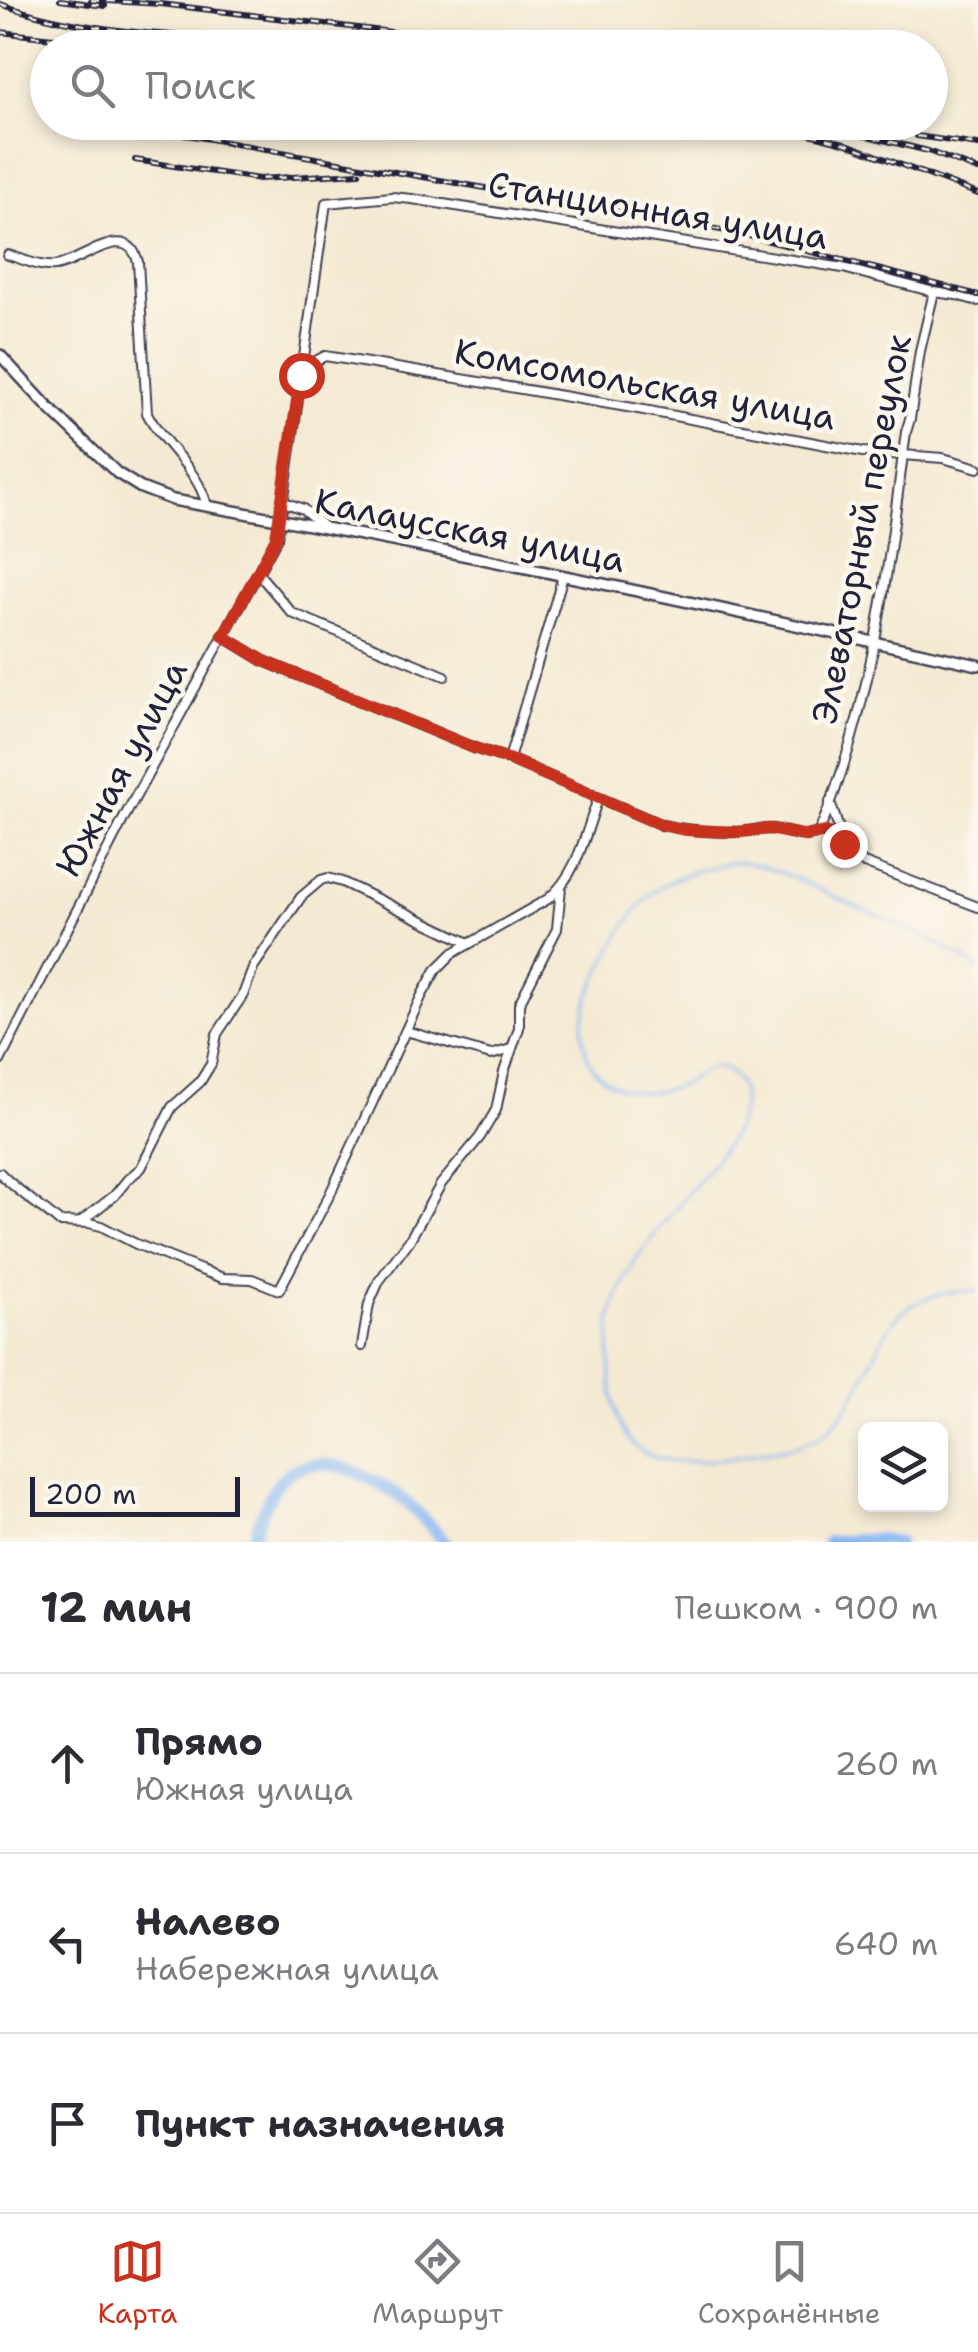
<!DOCTYPE html>
<html lang="ru">
<head>
<meta charset="utf-8">
<style>
	body { margin:0; font-family:"Shantell Sans",sans-serif; background:#f7f7f7; color:#2b2b33 }
	.controls { position:absolute; right:30px; bottom:30px; display:grid; overflow:hidden; border-radius:15px; box-shadow:0 5px 15px #0003 }
	.controls button { width:90px; height:90px; display:grid; place-items:center; padding:0; border:0; border-bottom:2px solid #e1e1e2; background:#fff; color:#2b2b33; font:50px sans-serif }
	.scale { position:absolute; left:30px; bottom:25px; width:210px; box-sizing:border-box; padding-left:10px; border:5px solid #22223b; border-top:0; font-size:28px; line-height:35px; white-space:nowrap; color:#22223b; -webkit-text-stroke:8px #fbf7ec; paint-order:stroke }
	.stop { position:absolute; width:30px; height:30px; margin:-22px; border:8px solid #c8321e; border-radius:50%; background:#fff }
	.stop.end { background:#c8321e; border-color:#fff; box-shadow:0 2px 10px #0008 }
	.list { margin:0; padding:0; list-style:none }
	h2 { display:flex; justify-content:space-between; align-items:center; height:130px; margin:0; padding:0 40px; font-size:42px }
	h2 small { font-size:32px; font-weight:400; color:#7c7c81 }
	.list li { display:grid; grid-template-columns:65px 1fr auto; gap:30px; align-items:center; box-sizing:border-box; height:180px; padding:0 40px; border-top:2px solid #e1e1e2 }
	.list b { display:block; font-size:38px; white-space:nowrap }
	.list p { margin:0; font-size:32px; white-space:nowrap; color:#7c7c81 }
	.list em { font-size:32px; font-style:normal; color:#7c7c81 }
	.icon { flex:none; width:55px; height:55px; fill:none; stroke:currentColor; stroke-width:2; stroke-linecap:round; stroke-linejoin:round }
	.map { position:relative; flex:none; width:978px; height:1542px; overflow:hidden }
	.search { position:absolute; background:#fff; box-shadow:0 5px 15px #0003; left:30px; right:30px; top:30px; height:110px; display:flex; align-items:center; gap:25px; box-sizing:border-box; padding:0 35px; border-radius:55px; color:#7c7c81; font-size:38px }
	.sheet { height:670px; background:#fff }
	nav { display:flex; justify-content:space-around; align-items:center; box-sizing:border-box; height:140px; border-top:2px solid #e1e1e2; background:#fff; font-size:28px; color:#7c7c81 }
	nav a { display:grid; justify-items:center; gap:5px }
	nav .on { color:#c8321e }
	.map>svg:first-child { display:block }
</style>
</head>
<body>
<div class="map">
<svg width="978" height="1542" viewBox="0 0 978 1542">
	<rect width="100%" height="100%" fill="#fbf7ec"/>
	<filter id="ink" filterUnits="userSpaceOnUse"><feTurbulence type="fractalNoise" baseFrequency=".01" numOctaves="2"/><feDisplacementMap in="SourceGraphic" scale="20" xChannelSelector="R" yChannelSelector="G"/><feConvolveMatrix kernelMatrix="1 2 1 2 8 2 1 2 1" color-interpolation-filters="sRGB"/></filter>
	<filter id="wash" filterUnits="userSpaceOnUse"><feTurbulence type="fractalNoise" baseFrequency=".0048" numOctaves="4" result="noise"/><feDisplacementMap in="SourceGraphic" scale="40" xChannelSelector="R" yChannelSelector="G"/><feGaussianBlur stdDeviation="2.25" result="paint"/><feColorMatrix in="noise" values="0 0 0 0 0 0 0 0 0 0 0 0 0 0 0 0 0 1.4 0 .05"/><feComposite in="paint" operator="in"/></filter>
	<g filter="url(#wash)">
		<rect width="100%" height="100%" fill="#f4e9d2"/>
		<g fill="none" stroke-linecap="round" stroke-linejoin="round">
			<path stroke="#88b8f3" stroke-width="2.5" d="M 978,969 C 941,942 899,925 857,907 C 826,893 786,871 752,864 C 737,860 723,864 708,868 C 661,879 640,898 617,940 C 603,966 586,995 583,1024 C 582,1044 587,1066 603,1078 C 628,1097 662,1096 689,1081 C 695,1078 701,1071 708,1069 C 731,1062 745,1086 742,1106 C 739,1132 722,1151 706,1171 C 674,1212 622,1264 612,1316 C 610,1325 610,1336 610,1346 C 610,1462 645,1473 751,1454 C 777,1449 808,1448 829,1429 C 854,1406 870,1362 886,1332 C 906,1298 942,1290 978,1291"/>
			<g stroke="#88b8f3" stroke-width="12">
				<path d="M 253,1542 C 255,1526 262,1513 269,1498 C 297,1437 368,1471 407,1503 C 420,1515 433,1529 445,1542"/>
				<path d="M 828,1542 L 878,1539 L 898,1542"/>
			</g>
		</g>
	</g>
	<g filter="url(#ink)">
		<g fill="none" stroke-linecap="round" stroke-linejoin="round">
			<defs>
				<g id="minor">
					<path d="M 8,255 C 23,259 40,268 55,266 C 81,263 127,219 138,262 L 147,413 C 164,447 198,468 207,506"/>
					<path d="M 302,363 L 312,363 L 325,356 L 344,359 L 633,408 L 863,452 L 943,458 L 978,468"/>
					<path d="M 284,502 L 303,509 L 324,527"/>
					<path d="M 258,573 L 292,613 L 445,676"/>
					<path d="M 223,636 L 264,661 L 474,748 L 509,759 L 662,825 C 685,830 709,832 733,832 C 747,832 760,828 773,829 C 789,831 805,841 819,832 C 841,833 847,852 864,863 L 978,907"/>
					<path d="M 509,759 L 563,576"/>
					<path d="M 830,802 L 843,841"/>
					<path d="M 819,832 C 873,705 888,567 906,432 L 910,419 L 920,351 L 934,292"/>
					<path d="M 406,1031 L 491,1055 L 511,1049"/>
					<path d="M 0,1061 L 125,816 L 277,538 L 284,497 L 326,203 L 392,197 L 412,199 L 843,268 L 934,292 L 956,295 L 978,301"/>
					<path d="M 0,1173 C 18,1192 40,1205 59,1222 L 89,1223 L 101,1226 L 136,1244 L 201,1270 L 223,1278 L 252,1279 L 279,1290 L 330,1194 L 422,995 L 436,970 L 453,953 L 548,899 C 578,874 585,834 598,799"/>
					<path d="M 80,1222 L 114,1196 L 128,1179 L 141,1168 L 172,1107 L 200,1082 L 211,1064 L 217,1034 L 243,995 L 254,966 L 301,897 L 321,880 L 328,878 L 342,882 L 469,943"/>
					<path d="M 362,1346 L 369,1304 L 379,1281 L 409,1241 L 441,1184 L 480,1137 L 496,1110 L 504,1072 L 519,1028 L 519,1004 L 557,929 L 561,887"/>
				</g>
				<path id="tertiary" d="M 0,355 L 48,407 L 117,473 L 141,488 L 173,500 C 443,548 711,606 978,665"/>
			</defs>
			<use href="#minor" stroke="#424052" stroke-width="12"/>
			<use href="#tertiary" stroke="#424052" stroke-width="14"/>
			<use href="#minor" stroke="#fff" stroke-width="8"/>
			<use href="#tertiary" stroke="#fff" stroke-width="9"/>
			<defs>
				<g id="rail">
					<path d="M 60,0 L 105,6"/>
					<path d="M 91,0 L 161,4 L 523,48"/>
					<path d="M 0,4 C 110,42 228,34 342,48"/>
					<path d="M 0,32 L 141,48"/>
					<path d="M 114,122 L 738,233 L 978,295"/>
					<path d="M 765,122 L 844,143 L 978,194"/>
					<path d="M 843,130 L 928,151 L 978,170"/>
					<path d="M 917,136 L 978,145"/>
					<path d="M 135,160 L 259,179 L 359,173"/>
				</g>
			</defs>
			<use href="#rail" stroke="#22223b" stroke-width="6"/>
			<use href="#rail" stroke="#fbf7ec" stroke-width="2.5" stroke-dasharray="8" stroke-linecap="butt"/>
		</g>
	</g>
	<g fill="none" stroke-linecap="round" stroke-linejoin="round" filter="url(#ink)">
		<path stroke="#c8321e" stroke-width="12" d="M 301,375 L 276,538 L 223,636 L 264,661 L 474,748 L 508,759 L 662,825 L 686,830 L 738,832 L 769,829 L 807,836 L 825,832 L 832,834 L 844,844"/>
	</g>
	<g text-anchor="middle" dominant-baseline="central" stroke-width="9" stroke-linejoin="round" paint-order="stroke">
		<g font-size="35" fill="#22223b" stroke="#fbf7ec">
			<text transform="translate(658 210) rotate(9)">Станционная улица</text>
			<text transform="translate(645 384) rotate(10)">Комсомольская улица</text>
			<text transform="translate(861 529) rotate(-79)">Элеваторный переулок</text>
			<text transform="translate(470 530) rotate(11)">Калаусская улица</text>
			<text transform="translate(121 768) rotate(-62)">Южная улица</text>
		</g>
	</g>
</svg>
<div class="controls">
<button><svg class="icon" aria-label="layers" viewBox="0 0 24 24"><path d="M12 4l9 5-9 5-9-5zM3 14l9 5 9-5"/></svg></button>
</div>
<div class="scale">200 m</div>
<div class="stop" style="left:301px;top:375px"></div>
<div class="stop end" style="left:844px;top:844px"></div>
<div class="search"><svg class="icon" aria-label="search" viewBox="0 0 24 24"><circle cx="10" cy="10" r="6"/><path d="M15 15l6 6"/></svg>Поиск</div>
</div>
<section class="sheet">
<h2>12 мин<small>Пешком · 900 m</small></h2>
<ul class="list">
<li><svg class="icon" aria-label="ahead" viewBox="0 0 24 24"><path d="M12 20V5M6 11l6-6 6 6"/></svg><div><b>Прямо</b><p>Южная улица</p></div><em>260 m</em></li>
<li><svg class="icon" aria-label="left" viewBox="0 0 24 24"><path d="M17 20v-9H6M10 6l-5 5 5 5"/></svg><div><b>Налево</b><p>Набережная улица</p></div><em>640 m</em></li>
<li><svg class="icon" aria-label="arrive" viewBox="0 0 24 24"><path d="M6 21V4h12l-3 4 3 4H6"/></svg><div><b>Пункт назначения</b></div></li>
</ul>
</section>
<nav>
<a class="on"><svg class="icon" aria-label="map" viewBox="0 0 24 24"><path d="M3 6l6-2 6 2 6-2v14l-6 2-6-2-6 2zM9 4v14M15 6v14"/></svg>Карта</a>
<a><svg class="icon" aria-label="directions" viewBox="0 0 24 24"><path d="M12 3l9 9-9 9-9-9zM9 14v-3h6M13 9l2 2-2 2"/></svg>Маршрут</a>
<a><svg class="icon" aria-label="saved" viewBox="0 0 24 24"><path d="M7 4h10v16l-5-4-5 4z"/></svg>Сохранённые</a>
</nav>
</body>
</html>
